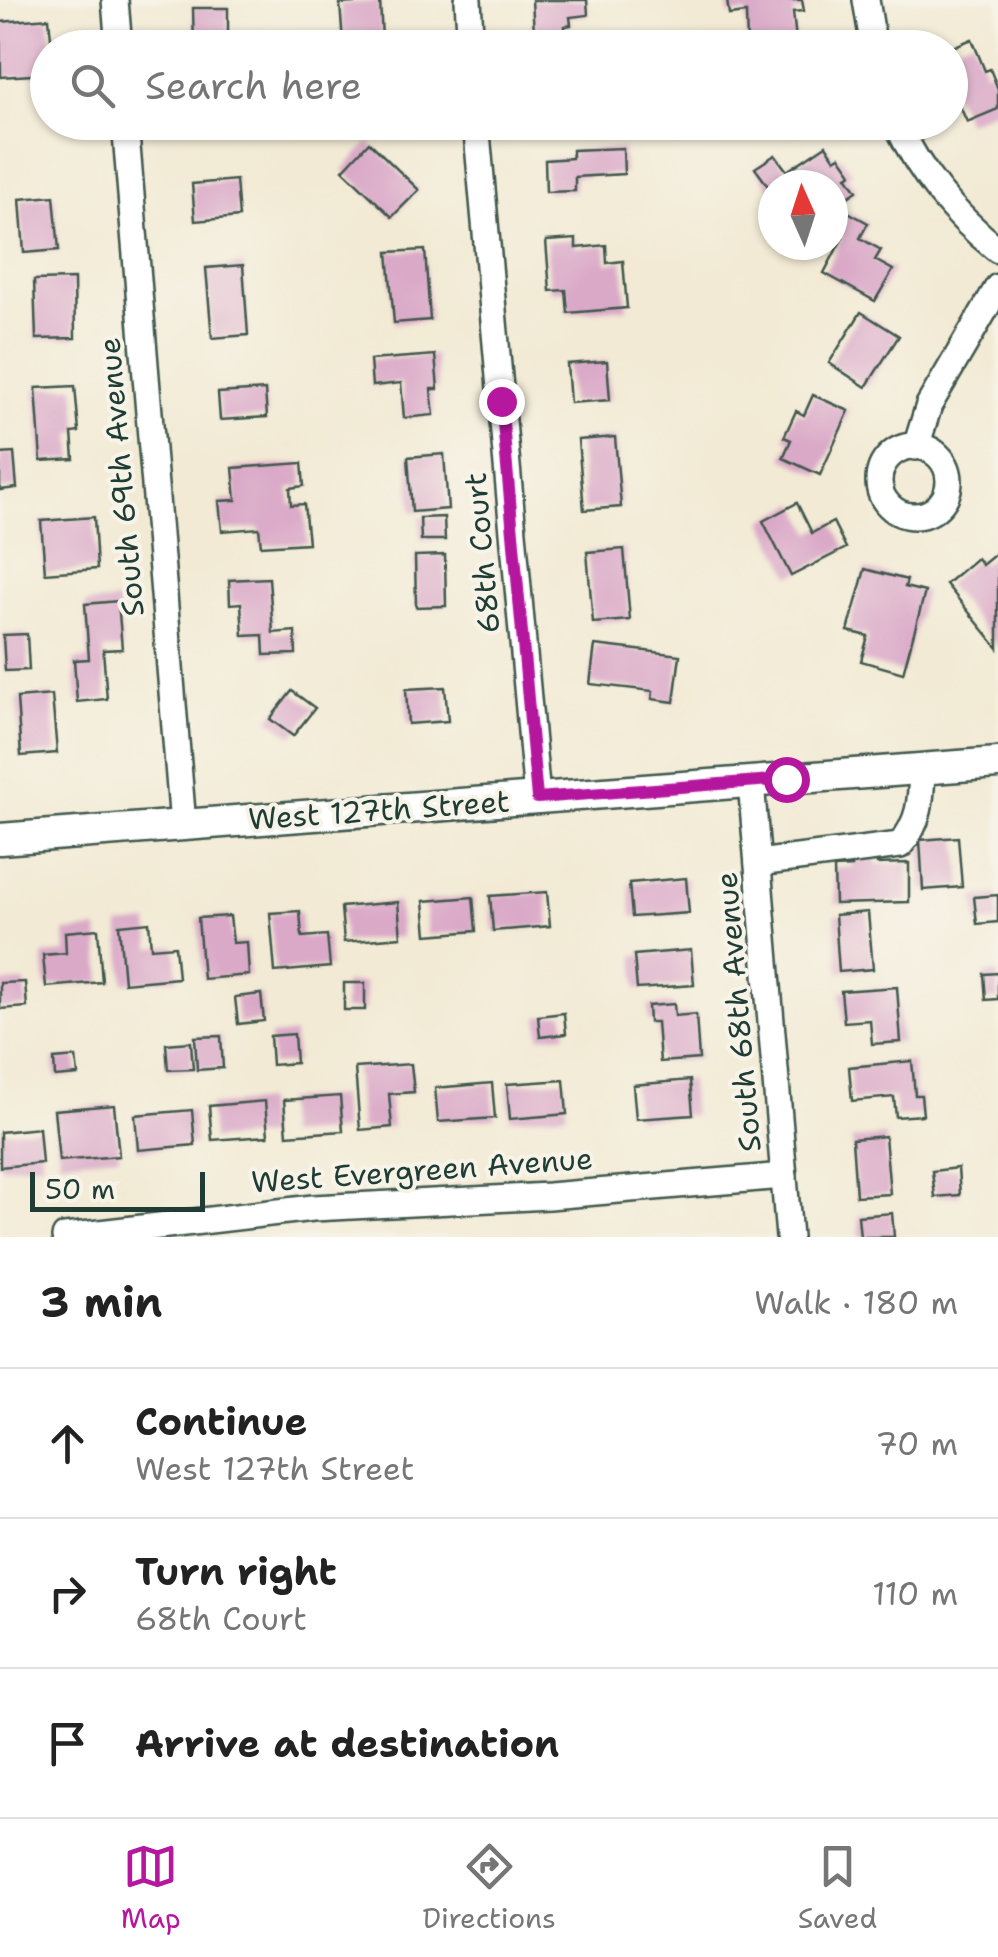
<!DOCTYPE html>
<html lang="en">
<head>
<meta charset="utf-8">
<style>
	body { margin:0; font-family:"Shantell Sans",sans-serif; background:#f6f6f6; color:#222 }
	.compass { position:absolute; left:758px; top:170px; width:90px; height:90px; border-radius:50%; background:#fff; box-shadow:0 2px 8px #0004; rotate:357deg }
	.scale { position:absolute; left:30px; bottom:25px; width:175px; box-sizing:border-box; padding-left:10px; border:5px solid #1f3d34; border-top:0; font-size:28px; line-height:35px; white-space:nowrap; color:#1f3d34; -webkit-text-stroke:8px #f7f3e8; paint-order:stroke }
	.stop { position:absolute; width:30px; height:30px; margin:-22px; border:8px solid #b5179e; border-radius:50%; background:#fff }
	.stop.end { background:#b5179e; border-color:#fff; box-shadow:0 2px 10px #0008 }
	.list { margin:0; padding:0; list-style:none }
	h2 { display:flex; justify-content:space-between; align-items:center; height:130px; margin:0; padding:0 40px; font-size:42px }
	h2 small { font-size:32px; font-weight:400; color:#767676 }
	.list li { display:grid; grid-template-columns:65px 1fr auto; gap:30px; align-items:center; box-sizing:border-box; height:150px; padding:0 40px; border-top:2px solid #e0e0e0 }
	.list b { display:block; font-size:38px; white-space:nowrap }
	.list p { margin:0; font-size:32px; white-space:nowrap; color:#767676 }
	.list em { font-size:32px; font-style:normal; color:#767676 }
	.icon { flex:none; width:55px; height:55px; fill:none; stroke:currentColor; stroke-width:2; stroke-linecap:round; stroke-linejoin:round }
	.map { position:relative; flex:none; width:998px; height:1237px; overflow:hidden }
	.search { position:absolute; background:#fff; box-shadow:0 2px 8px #0004; left:30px; right:30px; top:30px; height:110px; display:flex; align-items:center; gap:25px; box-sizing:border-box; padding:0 35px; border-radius:55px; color:#767676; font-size:38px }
	.sheet { height:580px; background:#fff }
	nav { display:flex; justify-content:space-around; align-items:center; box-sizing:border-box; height:140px; border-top:2px solid #e0e0e0; background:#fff; font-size:28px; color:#767676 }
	nav a { display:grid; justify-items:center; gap:5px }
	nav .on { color:#b5179e }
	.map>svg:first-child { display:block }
</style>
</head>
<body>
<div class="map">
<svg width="998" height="1237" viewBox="0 0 998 1237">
	<rect width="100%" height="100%" fill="#f7f3e8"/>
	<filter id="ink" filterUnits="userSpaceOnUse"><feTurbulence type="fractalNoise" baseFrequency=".01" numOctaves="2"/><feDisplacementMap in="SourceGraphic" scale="20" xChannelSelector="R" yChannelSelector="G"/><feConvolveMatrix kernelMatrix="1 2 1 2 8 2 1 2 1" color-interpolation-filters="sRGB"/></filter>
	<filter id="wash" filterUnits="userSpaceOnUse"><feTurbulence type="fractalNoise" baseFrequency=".0048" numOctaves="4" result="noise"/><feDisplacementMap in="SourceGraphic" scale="40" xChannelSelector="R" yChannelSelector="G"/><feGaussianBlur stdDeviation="2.25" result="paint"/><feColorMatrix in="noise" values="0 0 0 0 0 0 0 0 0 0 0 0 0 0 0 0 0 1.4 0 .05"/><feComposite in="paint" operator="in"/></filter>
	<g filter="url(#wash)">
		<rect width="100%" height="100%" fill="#f2ead4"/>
		<g id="blocks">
			<g fill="#daa9c8">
				<path d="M 532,0 L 587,0 L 588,15 L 570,17 L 571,25 L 565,26 L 565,30 L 534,32 Z"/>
				<path d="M 727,0 L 802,0 L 804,11 L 793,12 L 796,40 L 747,46 L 746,13 L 729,15 Z"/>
				<path d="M 380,1 L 382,39 L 343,42 L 340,4 Z"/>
				<path d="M 193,8 L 228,8 L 228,48 L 194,48 Z"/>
				<path d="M 49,18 L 52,48 L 48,48 L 48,74 L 1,77 L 0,22 Z"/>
				<path d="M 972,39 L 985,71 L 990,69 L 998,89 L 998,109 L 967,122 L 950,84 L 950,48 Z"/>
				<path d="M 369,142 L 419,190 L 392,217 L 343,170 Z"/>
				<path d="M 826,145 L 835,159 L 840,156 L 852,173 L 847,176 L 857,191 L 833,207 L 833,185 L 773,185 L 773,193 L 755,168 L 775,155 L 787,171 Z"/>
				<path d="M 623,148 L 624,174 L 575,177 L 575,191 L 546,192 L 545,160 L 572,158 L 572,150 Z"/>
				<path d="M 236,180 L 239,217 L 195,221 L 192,184 Z"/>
				<path d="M 54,196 L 59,250 L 24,253 L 20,199 Z"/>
				<path d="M 848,212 L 868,223 L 860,238 L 881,250 L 875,260 L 893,270 L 875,301 L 824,273 L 843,237 L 837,233 Z"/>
				<path d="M 576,239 L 576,248 L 606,245 L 607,263 L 623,261 L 627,308 L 568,313 L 566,290 L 550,291 L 546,241 Z"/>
				<path d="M 425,250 L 430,320 L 394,323 L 388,252 Z"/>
				<path d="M 243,265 L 248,335 L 212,338 L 206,268 Z"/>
				<path d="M 74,279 L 75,338 L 36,339 L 34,280 Z"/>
				<path d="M 861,312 L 899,336 L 866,387 L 829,363 Z"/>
				<path d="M 435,355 L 438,389 L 431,389 L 434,415 L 404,418 L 401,383 L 372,386 L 370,360 Z"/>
				<path d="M 607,361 L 610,400 L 570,403 L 567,364 Z"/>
				<path d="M 75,386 L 79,432 L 72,433 L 74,459 L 41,461 L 36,388 Z"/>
				<path d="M 265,390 L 267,417 L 220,420 L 218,393 Z"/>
				<path d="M 813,395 L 849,411 L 820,475 L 783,458 L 791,440 L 784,437 L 796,411 L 804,415 Z"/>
				<path d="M 615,437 L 621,507 L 584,510 L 578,440 Z"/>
				<path d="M 14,453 L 17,488 L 0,490 L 0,454 Z"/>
				<path d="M 444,454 L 448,509 L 412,512 L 408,457 Z"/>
				<path d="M 302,463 L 304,486 L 290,488 L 291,505 L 304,504 L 308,543 L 261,546 L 259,528 L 222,531 L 219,501 L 236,500 L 233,468 Z"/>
				<path d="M 797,503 L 812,533 L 833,522 L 846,548 L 791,576 L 763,521 Z"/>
				<path d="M 94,517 L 97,569 L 45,573 L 41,521 Z"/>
				<path d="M 444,517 L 445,540 L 421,540 L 420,518 Z"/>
				<path d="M 624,549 L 630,620 L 593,623 L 587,552 Z"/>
				<path d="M 998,552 L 998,648 L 946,584 L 977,558 L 982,565 Z"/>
				<path d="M 445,555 L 446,606 L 416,607 L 415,556 Z"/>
				<path d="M 865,569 L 907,580 L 905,587 L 925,592 L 903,673 L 861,661 L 868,636 L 848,631 Z"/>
				<path d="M 269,578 L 273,633 L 295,631 L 296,654 L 264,655 L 263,635 L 243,636 L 241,603 L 230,604 L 229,580 Z"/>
				<path d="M 118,601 L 122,649 L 103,650 L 107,699 L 77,702 L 74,660 L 89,659 L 85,604 Z"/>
				<path d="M 27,634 L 29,670 L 5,671 L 3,635 Z"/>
				<path d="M 595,645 L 680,655 L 674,702 L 652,699 L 653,691 L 590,684 Z"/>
				<path d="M 445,687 L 448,721 L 408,724 L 406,689 Z"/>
				<path d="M 292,691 L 315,708 L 293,736 L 270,719 Z"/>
				<path d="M 52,695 L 57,753 L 21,756 L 17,698 Z"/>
				<path d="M 958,837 L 962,887 L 923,890 L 920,840 Z"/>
				<path d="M 877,858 L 877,864 L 909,863 L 909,902 L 835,904 L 834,868 L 852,867 L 852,859 Z"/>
				<path d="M 686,878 L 689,913 L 632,917 L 629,883 Z"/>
				<path d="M 547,892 L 550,926 L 493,931 L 490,896 Z"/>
				<path d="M 998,895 L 998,922 L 977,924 L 974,897 Z"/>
				<path d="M 473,897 L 476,931 L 427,935 L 424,901 Z"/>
				<path d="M 398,902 L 401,937 L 344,942 L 341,907 Z"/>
				<path d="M 300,911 L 302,937 L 327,935 L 330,967 L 275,972 L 270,913 Z"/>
				<path d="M 868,912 L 873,969 L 839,972 L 835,915 Z"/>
				<path d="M 230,916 L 233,943 L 247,942 L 249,975 L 203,979 L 198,918 Z"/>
				<path d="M 149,922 L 151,948 L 175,946 L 178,978 L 124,983 L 119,925 Z"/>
				<path d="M 98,929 L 102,982 L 46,987 L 43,955 L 66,953 L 65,932 Z"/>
				<path d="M 691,950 L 694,985 L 637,989 L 634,955 Z"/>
				<path d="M 998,973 L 998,999 L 986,1000 L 984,974 Z"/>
				<path d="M 25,982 L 27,1007 L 0,1009 L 0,983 Z"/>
				<rect x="344" y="983" width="21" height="27"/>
				<path d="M 897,987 L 901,1042 L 872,1044 L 870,1020 L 844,1022 L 841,991 Z"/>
				<path d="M 261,994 L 264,1021 L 238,1024 L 235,997 Z"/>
				<path d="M 674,1004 L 675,1016 L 696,1014 L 699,1059 L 660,1062 L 657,1022 L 649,1022 L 648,1006 Z"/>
				<path d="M 564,1013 L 566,1034 L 540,1037 L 538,1016 Z"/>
				<path d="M 294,1034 L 296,1063 L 272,1065 L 270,1036 Z"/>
				<path d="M 221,1036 L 223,1068 L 197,1070 L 195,1037 Z"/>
				<path d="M 191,1042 L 193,1069 L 168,1070 L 166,1044 Z"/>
				<path d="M 76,1057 L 78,1075 L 55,1077 L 54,1059 Z"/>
				<path d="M 912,1061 L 915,1095 L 921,1095 L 923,1115 L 896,1117 L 894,1097 L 852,1101 L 849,1067 Z"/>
				<path d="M 411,1064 L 414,1092 L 389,1094 L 392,1127 L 360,1130 L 355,1068 Z"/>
				<path d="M 564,1080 L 567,1114 L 510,1119 L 507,1084 Z"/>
				<path d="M 690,1080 L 693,1115 L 636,1119 L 633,1085 Z"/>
				<path d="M 492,1083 L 495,1118 L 438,1122 L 435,1088 Z"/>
				<path d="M 340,1096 L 343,1131 L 287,1135 L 284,1100 Z"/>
				<path d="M 265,1101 L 268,1136 L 212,1140 L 209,1106 Z"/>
				<path d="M 114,1105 L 119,1156 L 59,1161 L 54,1110 Z"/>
				<path d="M 192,1110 L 195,1145 L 138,1150 L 135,1115 Z"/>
				<path d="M 39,1128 L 42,1163 L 0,1167 L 0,1132 Z"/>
				<path d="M 885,1136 L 890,1194 L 856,1196 L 852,1139 Z"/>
				<path d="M 958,1168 L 960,1195 L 935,1197 L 932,1171 Z"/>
				<path d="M 892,1213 L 894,1237 L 860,1237 L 858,1216 Z"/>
			</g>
		</g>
	</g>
	<g filter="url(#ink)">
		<use href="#blocks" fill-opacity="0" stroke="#3f574c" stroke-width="2.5"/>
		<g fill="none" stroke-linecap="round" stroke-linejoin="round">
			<defs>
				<g id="minor">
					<path d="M 115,0 L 119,48"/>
					<path d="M 468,0 L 471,48"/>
					<path d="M 866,0 L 874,48"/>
					<path d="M 125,122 L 183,825"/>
					<path d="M 476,122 L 537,798"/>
					<path d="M 896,122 C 921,175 953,214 998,250"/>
					<circle cx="914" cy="481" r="35"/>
					<path d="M 916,447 L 929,405 L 998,287"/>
					<path d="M 751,782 L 789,1237"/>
					<path d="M 758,863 L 900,845 C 921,821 921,799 922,769"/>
					<path d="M 65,1237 L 313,1208 L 549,1196 L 784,1176"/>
				</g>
				<path id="major" d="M 0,839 L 998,763"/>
			</defs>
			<use href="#minor" stroke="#3f574c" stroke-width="30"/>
			<use href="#major" stroke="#3f574c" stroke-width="35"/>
			<use href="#minor" stroke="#fff" stroke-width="25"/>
			<use href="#major" stroke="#fff" stroke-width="30"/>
		</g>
	</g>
	<g fill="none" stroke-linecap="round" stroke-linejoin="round" filter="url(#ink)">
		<path stroke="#b5179e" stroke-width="12" d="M 501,401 L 537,798 L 786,779"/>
	</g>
	<g text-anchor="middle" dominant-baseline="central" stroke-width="8" stroke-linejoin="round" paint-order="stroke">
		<g font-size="30" fill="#1f3d34" stroke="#f7f3e8">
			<text transform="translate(121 477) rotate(-95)">South 69th Avenue</text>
			<text transform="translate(482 553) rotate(-95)">68th Court</text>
			<text transform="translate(379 810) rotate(-4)">West 127th Street</text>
			<text transform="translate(738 1012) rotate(-95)">South 68th Avenue</text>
			<text transform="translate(422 1170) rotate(-4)">West Evergreen Avenue</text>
		</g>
	</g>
</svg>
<svg class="compass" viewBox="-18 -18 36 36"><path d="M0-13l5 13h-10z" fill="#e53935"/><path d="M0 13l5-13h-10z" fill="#767676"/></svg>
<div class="scale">50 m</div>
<div class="stop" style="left:786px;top:779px"></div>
<div class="stop end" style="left:501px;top:401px"></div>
<div class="search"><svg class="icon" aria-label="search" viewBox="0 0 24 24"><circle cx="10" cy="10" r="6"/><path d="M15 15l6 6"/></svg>Search here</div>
</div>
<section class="sheet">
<h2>3 min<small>Walk · 180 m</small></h2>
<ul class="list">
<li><svg class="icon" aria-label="ahead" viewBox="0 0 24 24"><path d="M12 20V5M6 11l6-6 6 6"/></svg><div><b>Continue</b><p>West 127th Street</p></div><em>70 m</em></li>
<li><svg class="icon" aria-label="right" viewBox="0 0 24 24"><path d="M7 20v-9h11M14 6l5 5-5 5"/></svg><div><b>Turn right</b><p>68th Court</p></div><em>110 m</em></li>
<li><svg class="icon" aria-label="arrive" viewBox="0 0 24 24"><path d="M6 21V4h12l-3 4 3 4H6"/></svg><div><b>Arrive at destination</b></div></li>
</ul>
</section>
<nav>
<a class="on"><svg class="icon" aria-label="map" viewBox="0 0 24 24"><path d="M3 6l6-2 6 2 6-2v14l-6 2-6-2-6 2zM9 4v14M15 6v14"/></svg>Map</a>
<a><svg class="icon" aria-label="directions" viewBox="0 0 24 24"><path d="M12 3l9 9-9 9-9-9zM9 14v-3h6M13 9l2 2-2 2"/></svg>Directions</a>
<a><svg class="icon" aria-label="saved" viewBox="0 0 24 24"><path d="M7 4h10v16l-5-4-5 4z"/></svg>Saved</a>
</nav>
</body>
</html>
